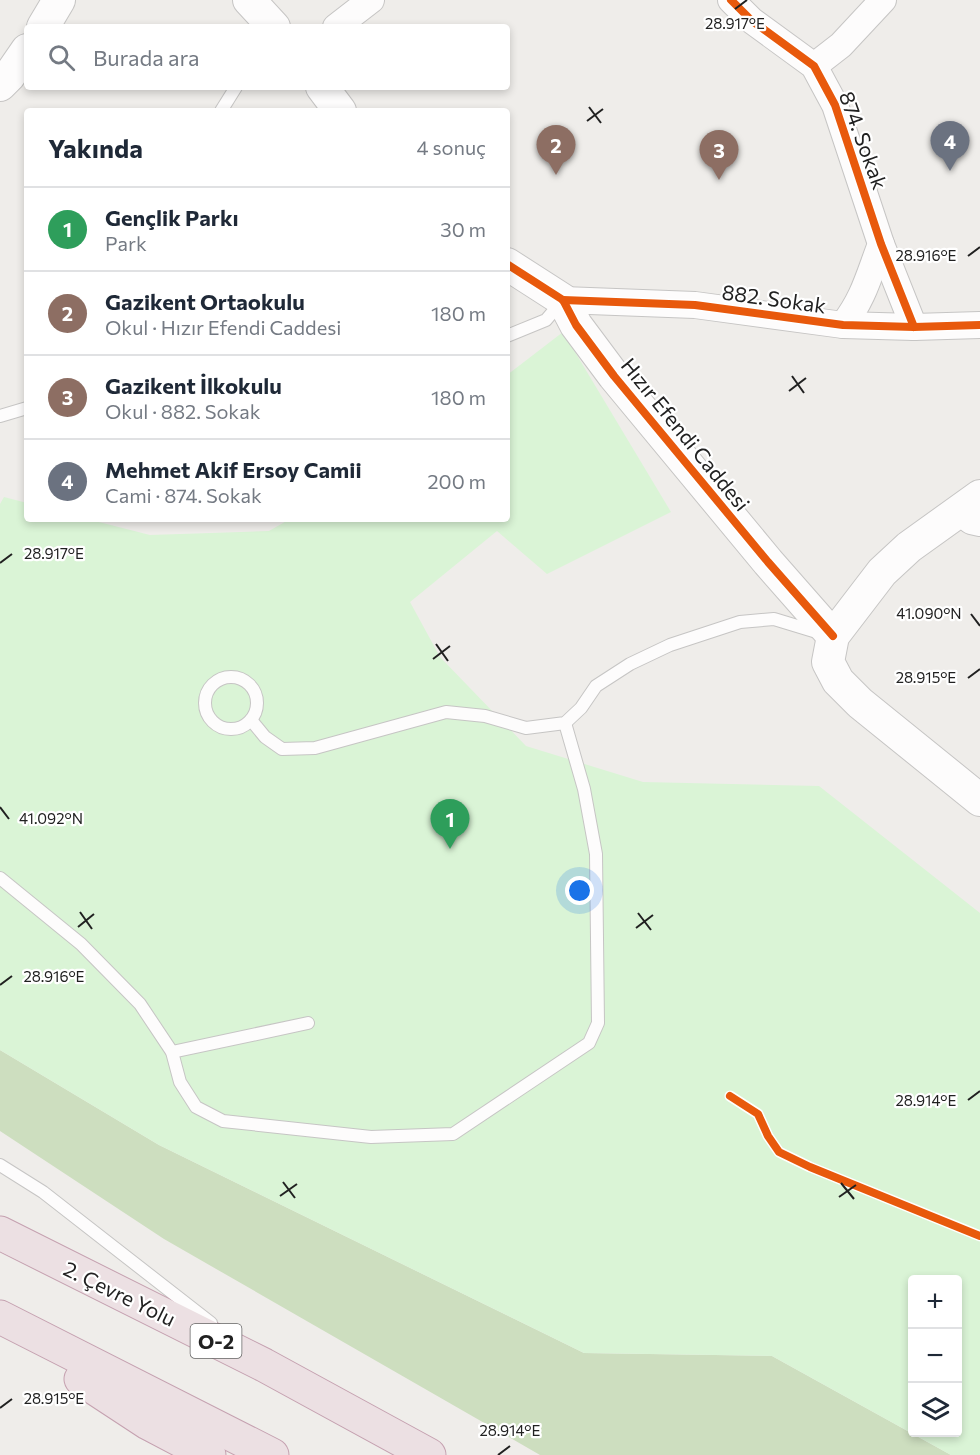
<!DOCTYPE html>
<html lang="tr">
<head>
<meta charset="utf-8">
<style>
	body { margin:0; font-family:Commissioner,sans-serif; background:#f2f2f3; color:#1f2937 }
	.controls { position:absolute; right:18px; bottom:18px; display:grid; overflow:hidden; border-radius:6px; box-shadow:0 3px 9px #0003 }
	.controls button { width:54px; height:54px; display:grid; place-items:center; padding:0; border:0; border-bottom:2px solid #e0e1e3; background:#fff; color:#1f2937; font:30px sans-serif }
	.you { position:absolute; left:580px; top:891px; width:21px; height:21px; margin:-15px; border:4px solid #fff; border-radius:50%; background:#1a73e8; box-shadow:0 0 0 9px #1a73e833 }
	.badge { display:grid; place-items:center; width:39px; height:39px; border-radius:50%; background:#696867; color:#fff; font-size:20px; font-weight:700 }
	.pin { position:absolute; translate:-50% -50px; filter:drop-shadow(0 2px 3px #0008) }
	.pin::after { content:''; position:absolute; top:32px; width:21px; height:18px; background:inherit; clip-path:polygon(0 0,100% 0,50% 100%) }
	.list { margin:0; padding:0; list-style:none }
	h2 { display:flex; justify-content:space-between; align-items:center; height:78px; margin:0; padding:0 24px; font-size:26px }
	h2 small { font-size:20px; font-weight:400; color:#747a83 }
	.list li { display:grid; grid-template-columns:39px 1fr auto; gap:18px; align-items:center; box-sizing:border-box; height:84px; padding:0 24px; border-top:2px solid #e0e1e3 }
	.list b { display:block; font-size:22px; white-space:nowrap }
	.list p { margin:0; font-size:20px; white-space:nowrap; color:#747a83 }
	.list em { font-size:20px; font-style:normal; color:#747a83 }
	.icon { flex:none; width:33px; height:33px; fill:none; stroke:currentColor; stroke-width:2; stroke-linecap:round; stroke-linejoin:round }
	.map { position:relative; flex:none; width:980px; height:1455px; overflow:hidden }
	.search { position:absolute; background:#fff; box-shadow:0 3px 9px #0003; left:24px; top:24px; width:486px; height:66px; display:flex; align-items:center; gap:15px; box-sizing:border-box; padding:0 21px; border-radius:6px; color:#747a83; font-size:22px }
	.panel { position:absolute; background:#fff; box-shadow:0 3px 9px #0003; left:24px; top:108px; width:486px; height:414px; border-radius:6px }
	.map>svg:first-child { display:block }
</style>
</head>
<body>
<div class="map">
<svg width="980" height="1455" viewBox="0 0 980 1455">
	<rect width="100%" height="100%" fill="#efedea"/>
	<path fill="#cddebf" d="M 0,1050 L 159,1145 L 584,1353 L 772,1356 L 951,1455 L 540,1455 L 164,1239 L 0,1131 Z"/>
	<path fill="#daf4d6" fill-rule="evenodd" d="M 563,332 L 671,512 L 547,574 L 497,531 L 410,602 L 440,657 L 526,746 L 643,782 L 819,786 L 980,913 L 980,1455 L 951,1455 L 772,1356 L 584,1353 L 159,1145 L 0,1050 L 0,504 L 4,497 L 27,503 L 27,519 L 87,519 L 150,535 L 269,531 L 290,519 L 507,519 L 507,375 ZM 912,1280 L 958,1280 L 958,1432 L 912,1432 Z"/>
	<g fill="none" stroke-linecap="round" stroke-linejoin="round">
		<defs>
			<g id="service">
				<path d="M 221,111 L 236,87"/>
				<path d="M 507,336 L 546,320 L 562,301"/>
				<path d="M 0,416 L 27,408"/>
				<circle cx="231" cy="703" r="26"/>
				<path d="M 251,720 L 265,737 L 282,749 L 315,748 L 446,712 L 485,716 L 526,728 L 565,723 L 581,708 L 596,686 L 630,664 L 670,645 L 740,622 L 774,619 L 820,633"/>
				<path d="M 0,878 L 81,944 L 140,1004 L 172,1052 L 180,1082 L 196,1107 L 223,1121 L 371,1137 L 453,1134 L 589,1043 L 598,1023 L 596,854 L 584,789 L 565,723"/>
				<path d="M 172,1052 L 308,1023"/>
				<path d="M 0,1165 L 43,1192 L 211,1323"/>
			</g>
			<g id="minor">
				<path d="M 731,0 L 751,20 L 814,66 L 835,105 L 881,244 L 914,327"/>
				<path d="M 336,27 L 371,0"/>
				<path d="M 814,66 L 841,45 L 883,0"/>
				<path d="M 563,300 L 695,305 L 843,325 L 914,327 L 980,325"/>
				<path d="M 843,325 C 864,298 869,275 881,244"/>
				<path d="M 958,511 L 971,521 L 980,523"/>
			</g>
			<g id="tertiary">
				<path d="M 249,0 L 274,27"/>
				<path d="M 43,27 L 59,0"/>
				<path d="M 0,85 L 9,76 L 27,50"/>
				<path d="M 322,87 L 340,111"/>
				<path d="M 507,264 L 563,300 L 576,325 L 614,376 L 768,562 L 833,636"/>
				<path d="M 980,496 L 909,547 L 882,572 L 833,636 L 828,662 L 838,681 L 860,703 L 980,800"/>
			</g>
			<g id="motorway">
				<path d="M 0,1233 L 264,1365 L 429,1455"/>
				<path d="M 0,1317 L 272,1455"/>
				<path d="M 81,1379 L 148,1423 L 209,1455"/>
			</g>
		</defs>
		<use href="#service" stroke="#c6c5c4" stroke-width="14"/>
		<use href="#minor" stroke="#c6c5c4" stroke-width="28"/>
		<use href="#tertiary" stroke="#c6c5c4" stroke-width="34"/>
		<use href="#motorway" stroke="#c5a1b0" stroke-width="35"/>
		<use href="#service" stroke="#fdfcfc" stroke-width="12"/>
		<use href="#minor" stroke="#fdfcfc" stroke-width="26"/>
		<use href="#tertiary" stroke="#fdfcfc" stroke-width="32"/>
		<use href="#motorway" stroke="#ece0e3" stroke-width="33"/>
		<defs>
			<g id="cycleway">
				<path d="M 731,0 L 751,20 L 814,66 L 835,105 L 881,244 L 914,327"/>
				<path d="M 507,264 L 563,300 L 576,325 L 614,376 L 768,562 L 833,636"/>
				<path d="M 563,300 L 695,305 L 843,325 L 914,327 L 980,325"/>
				<path d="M 730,1096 L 758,1114 L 768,1136 L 779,1152 L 810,1167 L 980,1236"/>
			</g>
		</defs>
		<use href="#cycleway" stroke="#fff" stroke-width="11"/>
		<use href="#cycleway" stroke="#e8590c" stroke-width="8"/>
	</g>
	<path fill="none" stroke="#212121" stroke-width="2" d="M 735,9 L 747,0M 589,107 L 601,123M 587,121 L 603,109M 968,256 L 980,247M 792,376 L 804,393M 789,391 L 806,378M 0,563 L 12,554M 971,614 L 980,626M 436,644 L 448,661M 433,659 L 450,646M 968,678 L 980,669M 0,807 L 9,819M 80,912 L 92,929M 638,913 L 651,930M 78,927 L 94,914M 636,928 L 653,915M 0,985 L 12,976M 968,1100 L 980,1091M 283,1182 L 295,1198M 841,1183 L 854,1199M 280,1196 L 297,1184M 839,1197 L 856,1185M 0,1408 L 12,1399M 498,1455 L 510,1446"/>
	<g text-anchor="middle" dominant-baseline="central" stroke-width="4.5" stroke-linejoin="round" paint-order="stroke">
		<rect fill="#fff" stroke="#646464" stroke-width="1.5" x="190.5" y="1324" width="51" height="34" rx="4.5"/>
		<g font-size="20" font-weight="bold" fill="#212121">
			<text x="216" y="1341">O-2</text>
		</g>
		<g font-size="21" fill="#212121" stroke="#fff">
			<text transform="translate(864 140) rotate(70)">874. Sokak</text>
			<text transform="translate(774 298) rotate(8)">882. Sokak</text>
			<text transform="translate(686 434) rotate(51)">Hızır Efendi Caddesi</text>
			<text transform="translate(120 1293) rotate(26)">2. Çevre Yolu</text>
		</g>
	</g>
	<g font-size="15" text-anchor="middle" fill="#212121" stroke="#fff" stroke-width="4.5" stroke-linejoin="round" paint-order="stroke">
		<text x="735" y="29">28.917°E</text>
		<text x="926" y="261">28.916°E</text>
		<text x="54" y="559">28.917°E</text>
		<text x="929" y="619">41.090°N</text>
		<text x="926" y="683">28.915°E</text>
		<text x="51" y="824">41.092°N</text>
		<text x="54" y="982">28.916°E</text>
		<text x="926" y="1106">28.914°E</text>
		<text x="54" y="1404">28.915°E</text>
		<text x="510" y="1436">28.914°E</text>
	</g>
</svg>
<div class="controls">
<button>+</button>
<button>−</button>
<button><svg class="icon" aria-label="layers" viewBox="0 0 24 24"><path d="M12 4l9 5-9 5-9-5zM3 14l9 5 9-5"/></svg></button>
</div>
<div class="you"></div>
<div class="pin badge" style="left:450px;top:849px;background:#2e9e5b">1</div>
<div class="pin badge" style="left:556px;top:175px;background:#8d6e63">2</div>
<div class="pin badge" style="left:719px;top:180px;background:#8d6e63">3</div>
<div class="pin badge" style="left:950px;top:171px;background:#6b7280">4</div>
<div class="search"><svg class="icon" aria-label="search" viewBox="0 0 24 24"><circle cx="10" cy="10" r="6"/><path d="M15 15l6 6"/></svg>Burada ara</div>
<section class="panel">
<h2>Yakında<small>4 sonuç</small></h2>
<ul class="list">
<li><span class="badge" style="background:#2e9e5b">1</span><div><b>Gençlik Parkı</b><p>Park</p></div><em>30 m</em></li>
<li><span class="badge" style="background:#8d6e63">2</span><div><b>Gazikent Ortaokulu</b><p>Okul · Hızır Efendi Caddesi</p></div><em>180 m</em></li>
<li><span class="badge" style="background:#8d6e63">3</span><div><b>Gazikent İlkokulu</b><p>Okul · 882. Sokak</p></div><em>180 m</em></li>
<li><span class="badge" style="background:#6b7280">4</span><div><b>Mehmet Akif Ersoy Camii</b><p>Cami · 874. Sokak</p></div><em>200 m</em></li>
</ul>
</section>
</div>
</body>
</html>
